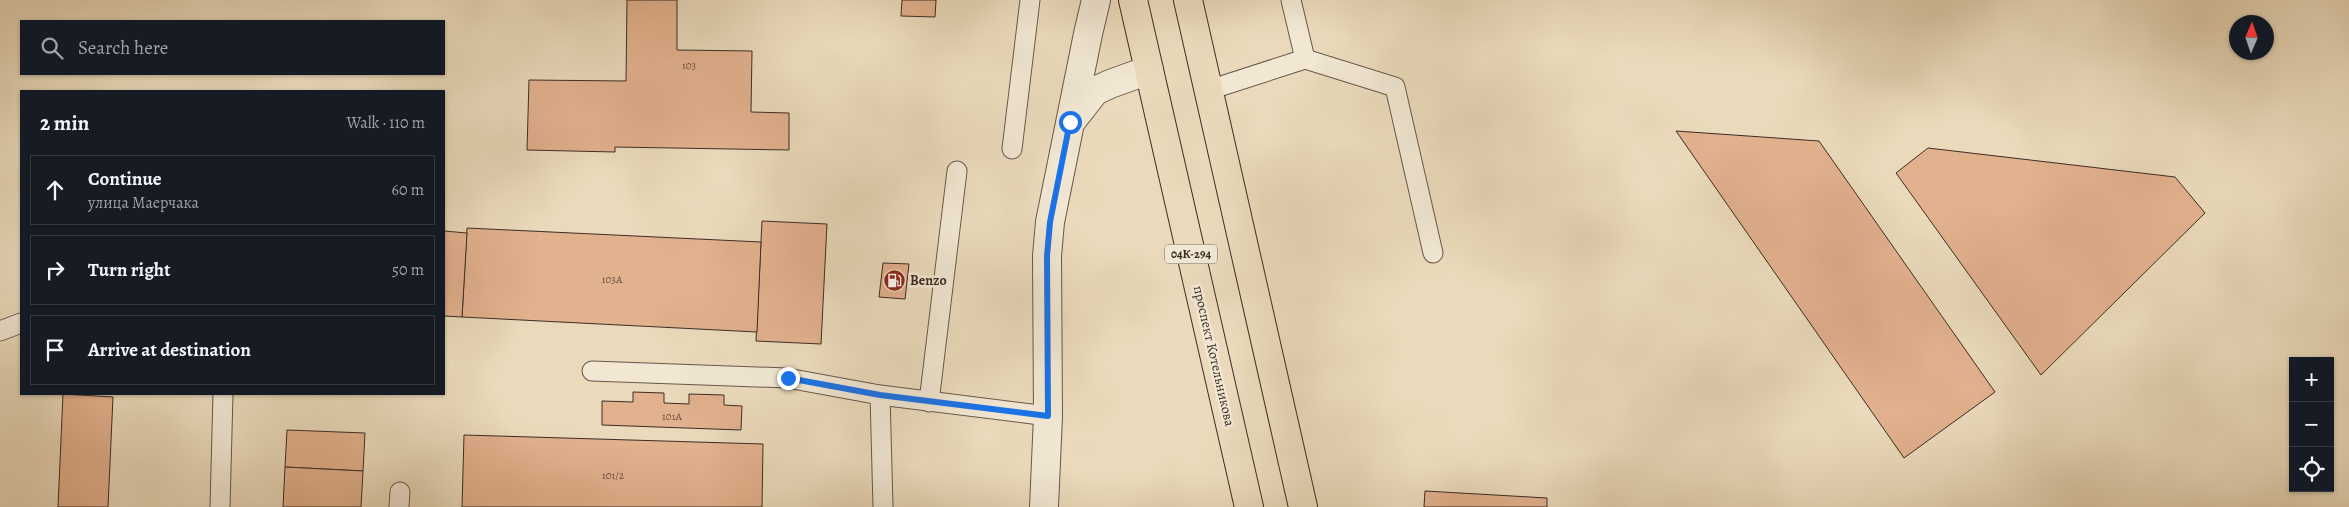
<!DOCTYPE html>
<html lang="en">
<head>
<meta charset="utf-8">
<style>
	body { margin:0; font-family:Alegreya,serif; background:#20242c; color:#f1f3f6 }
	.controls { position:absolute; right:15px; bottom:15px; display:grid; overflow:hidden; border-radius:0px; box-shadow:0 1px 4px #0004 }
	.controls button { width:45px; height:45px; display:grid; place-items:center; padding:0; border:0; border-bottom:1px solid #363941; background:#171b24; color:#f1f3f6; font:25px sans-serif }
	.compass { position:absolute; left:2229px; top:15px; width:45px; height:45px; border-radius:50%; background:#171b24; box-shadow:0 1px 4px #0004; rotate:2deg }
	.stop { position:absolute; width:15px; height:15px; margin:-11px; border:4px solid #1a73e8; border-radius:50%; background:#fff }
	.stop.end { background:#1a73e8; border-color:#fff; box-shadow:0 1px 5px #0008 }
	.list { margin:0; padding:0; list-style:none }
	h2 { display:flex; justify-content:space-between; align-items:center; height:65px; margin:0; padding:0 20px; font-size:21px }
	h2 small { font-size:16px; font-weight:400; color:#9ea1a6 }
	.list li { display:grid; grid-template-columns:32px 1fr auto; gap:15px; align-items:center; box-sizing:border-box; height:70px; margin:0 10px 10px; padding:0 10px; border:1px solid #363941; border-radius:0px }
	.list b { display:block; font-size:19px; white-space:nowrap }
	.list p { margin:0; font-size:16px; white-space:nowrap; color:#9ea1a6 }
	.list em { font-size:16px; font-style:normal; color:#9ea1a6 }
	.icon { flex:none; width:28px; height:28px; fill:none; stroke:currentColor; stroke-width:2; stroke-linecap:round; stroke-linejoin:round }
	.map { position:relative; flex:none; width:2349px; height:507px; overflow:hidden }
	.search { position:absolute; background:#171b24; box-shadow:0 1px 4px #0004; left:20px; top:20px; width:425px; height:55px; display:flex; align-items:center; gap:12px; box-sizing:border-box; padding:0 18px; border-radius:0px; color:#9ea1a6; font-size:19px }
	.panel { position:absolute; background:#171b24; box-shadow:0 1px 4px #0004; left:20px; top:90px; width:425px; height:305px; border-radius:0px }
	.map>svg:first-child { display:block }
</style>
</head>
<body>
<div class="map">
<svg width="2349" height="507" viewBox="0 0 2349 507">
	<rect width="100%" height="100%" fill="#eadabb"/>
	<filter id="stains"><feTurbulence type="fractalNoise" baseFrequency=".004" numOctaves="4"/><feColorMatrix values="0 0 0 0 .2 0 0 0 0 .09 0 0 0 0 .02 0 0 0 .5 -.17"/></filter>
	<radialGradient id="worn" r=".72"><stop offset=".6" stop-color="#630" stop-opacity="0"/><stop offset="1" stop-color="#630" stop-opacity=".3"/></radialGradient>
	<g fill="#e2b18e" stroke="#3d2c26">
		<path d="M 627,0 L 677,0 L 677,50 L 752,51 L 751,112 L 789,113 L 789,150 L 615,147 L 615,152 L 527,150 L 529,80 L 626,81 Z"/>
		<path d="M 902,0 L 936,0 L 935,17 L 901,16 Z"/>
		<path d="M 1676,131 L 1819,141 L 1995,392 L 1904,458 Z"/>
		<path d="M 1928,148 L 2175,177 L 2205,213 L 2041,375 L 1896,173 Z"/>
		<path d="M 762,221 L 827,224 L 821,344 L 756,341 Z"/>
		<path d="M 467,228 L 761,242 L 757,332 L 462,317 Z"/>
		<path d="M 444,231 L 467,233 L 462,317 L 444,316 Z"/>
		<path d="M 883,263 L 909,264 L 905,299 L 879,297 Z"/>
		<path d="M 633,392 L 664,393 L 664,403 L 689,404 L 689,394 L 724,395 L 724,405 L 742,406 L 741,430 L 602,425 L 602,401 L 633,402 Z"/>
		<path d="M 63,394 L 113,397 L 108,507 L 58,507 Z"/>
		<path d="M 287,430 L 365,433 L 363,471 L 285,467 Z"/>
		<path d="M 464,435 L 763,444 L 762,507 L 462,507 Z"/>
		<path d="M 285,467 L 363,471 L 361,507 L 283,507 Z"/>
		<path d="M 1425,491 L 1547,498 L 1547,507 L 1424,507 Z"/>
	</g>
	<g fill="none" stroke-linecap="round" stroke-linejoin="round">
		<defs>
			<g id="service">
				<path d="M 1305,59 L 1395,87 L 1433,253"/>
				<path d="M 1209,90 L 1305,59 L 1291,0"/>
				<path d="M 1012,149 L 1030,0"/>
				<path d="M 0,331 L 21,323"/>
				<path d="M 592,371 L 787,378 L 880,395 L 1048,416"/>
				<path d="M 880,395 L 883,507"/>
				<path d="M 929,402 L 957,171"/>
				<path d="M 220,507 L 223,394"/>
				<path d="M 399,507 L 400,492"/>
			</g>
			<g id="minor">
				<path d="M 1073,119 L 1095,91 L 1110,84 L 1149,70"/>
				<path d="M 1044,507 L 1048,416 L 1047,256 L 1050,222 L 1088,34 L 1096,0"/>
			</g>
			<g id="trunk">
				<path d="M 1133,0 L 1249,507"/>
				<path d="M 1188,0 L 1303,507"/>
			</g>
		</defs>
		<use href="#service" stroke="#68584b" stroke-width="21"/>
		<use href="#minor" stroke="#68584b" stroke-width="30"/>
		<use href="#trunk" stroke="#3d2c26" stroke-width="30"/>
		<use href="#service" stroke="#f1e7d3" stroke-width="19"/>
		<use href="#minor" stroke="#f1e7d3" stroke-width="28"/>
		<use href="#trunk" stroke="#eadabb" stroke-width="28"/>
	</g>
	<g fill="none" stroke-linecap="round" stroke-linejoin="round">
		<path stroke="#1a73e8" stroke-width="6" d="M 788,378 L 880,395 L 1048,416 L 1047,256 L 1050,222 L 1070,122"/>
	</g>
	<defs>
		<symbol id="fuel-disc" viewBox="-11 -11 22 22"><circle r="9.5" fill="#8f2418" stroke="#f1e7d3"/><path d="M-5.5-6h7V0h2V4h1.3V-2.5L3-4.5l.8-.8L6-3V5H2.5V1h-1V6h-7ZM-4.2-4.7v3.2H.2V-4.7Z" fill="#fff"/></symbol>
	</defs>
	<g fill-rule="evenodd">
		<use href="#fuel-disc" x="882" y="268" width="25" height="25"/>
	</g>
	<g text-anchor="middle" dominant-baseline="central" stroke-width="5" stroke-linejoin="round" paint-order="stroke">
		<g font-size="11" fill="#664d40">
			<text x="689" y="65">103</text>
			<text x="612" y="279">103А</text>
			<text x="672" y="416">101А</text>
			<text x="613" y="475">101/2</text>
		</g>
		<rect fill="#f1e7d3" stroke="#73645a" stroke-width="1" x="1165" y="244.5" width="52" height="19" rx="4"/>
		<g font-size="12" font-weight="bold" fill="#3d2c26">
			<text x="1191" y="254">04К-294</text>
		</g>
		<g font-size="14" font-weight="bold" fill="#3d2c26" stroke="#f1e7d3" text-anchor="start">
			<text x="910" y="280">Benzo</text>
		</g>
		<g font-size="14" fill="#3d2c26" stroke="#f1e7d3">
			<text transform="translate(1214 356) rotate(77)">проспект Котельникова</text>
		</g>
	</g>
	<rect width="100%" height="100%" filter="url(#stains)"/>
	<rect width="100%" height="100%" fill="url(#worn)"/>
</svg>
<div class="controls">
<button>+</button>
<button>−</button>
<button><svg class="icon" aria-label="locate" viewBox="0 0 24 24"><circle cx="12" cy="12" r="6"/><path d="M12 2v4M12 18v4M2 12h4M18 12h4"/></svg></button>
</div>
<svg class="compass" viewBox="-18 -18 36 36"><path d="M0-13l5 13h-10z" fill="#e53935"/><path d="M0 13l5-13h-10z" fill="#9ea1a6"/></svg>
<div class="stop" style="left:1070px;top:122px"></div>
<div class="stop end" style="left:788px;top:378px"></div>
<div class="search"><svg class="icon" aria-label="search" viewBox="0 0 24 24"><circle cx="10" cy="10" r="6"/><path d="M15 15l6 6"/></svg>Search here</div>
<section class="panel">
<h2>2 min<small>Walk · 110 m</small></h2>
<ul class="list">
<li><svg class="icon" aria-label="ahead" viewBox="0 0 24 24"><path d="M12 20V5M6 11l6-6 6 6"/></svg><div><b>Continue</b><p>улица Маерчака</p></div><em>60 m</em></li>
<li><svg class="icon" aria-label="right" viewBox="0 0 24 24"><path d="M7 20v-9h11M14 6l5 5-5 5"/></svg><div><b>Turn right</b></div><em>50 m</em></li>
<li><svg class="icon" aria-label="arrive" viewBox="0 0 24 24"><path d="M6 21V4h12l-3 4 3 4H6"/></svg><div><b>Arrive at destination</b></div></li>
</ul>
</section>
</div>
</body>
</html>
